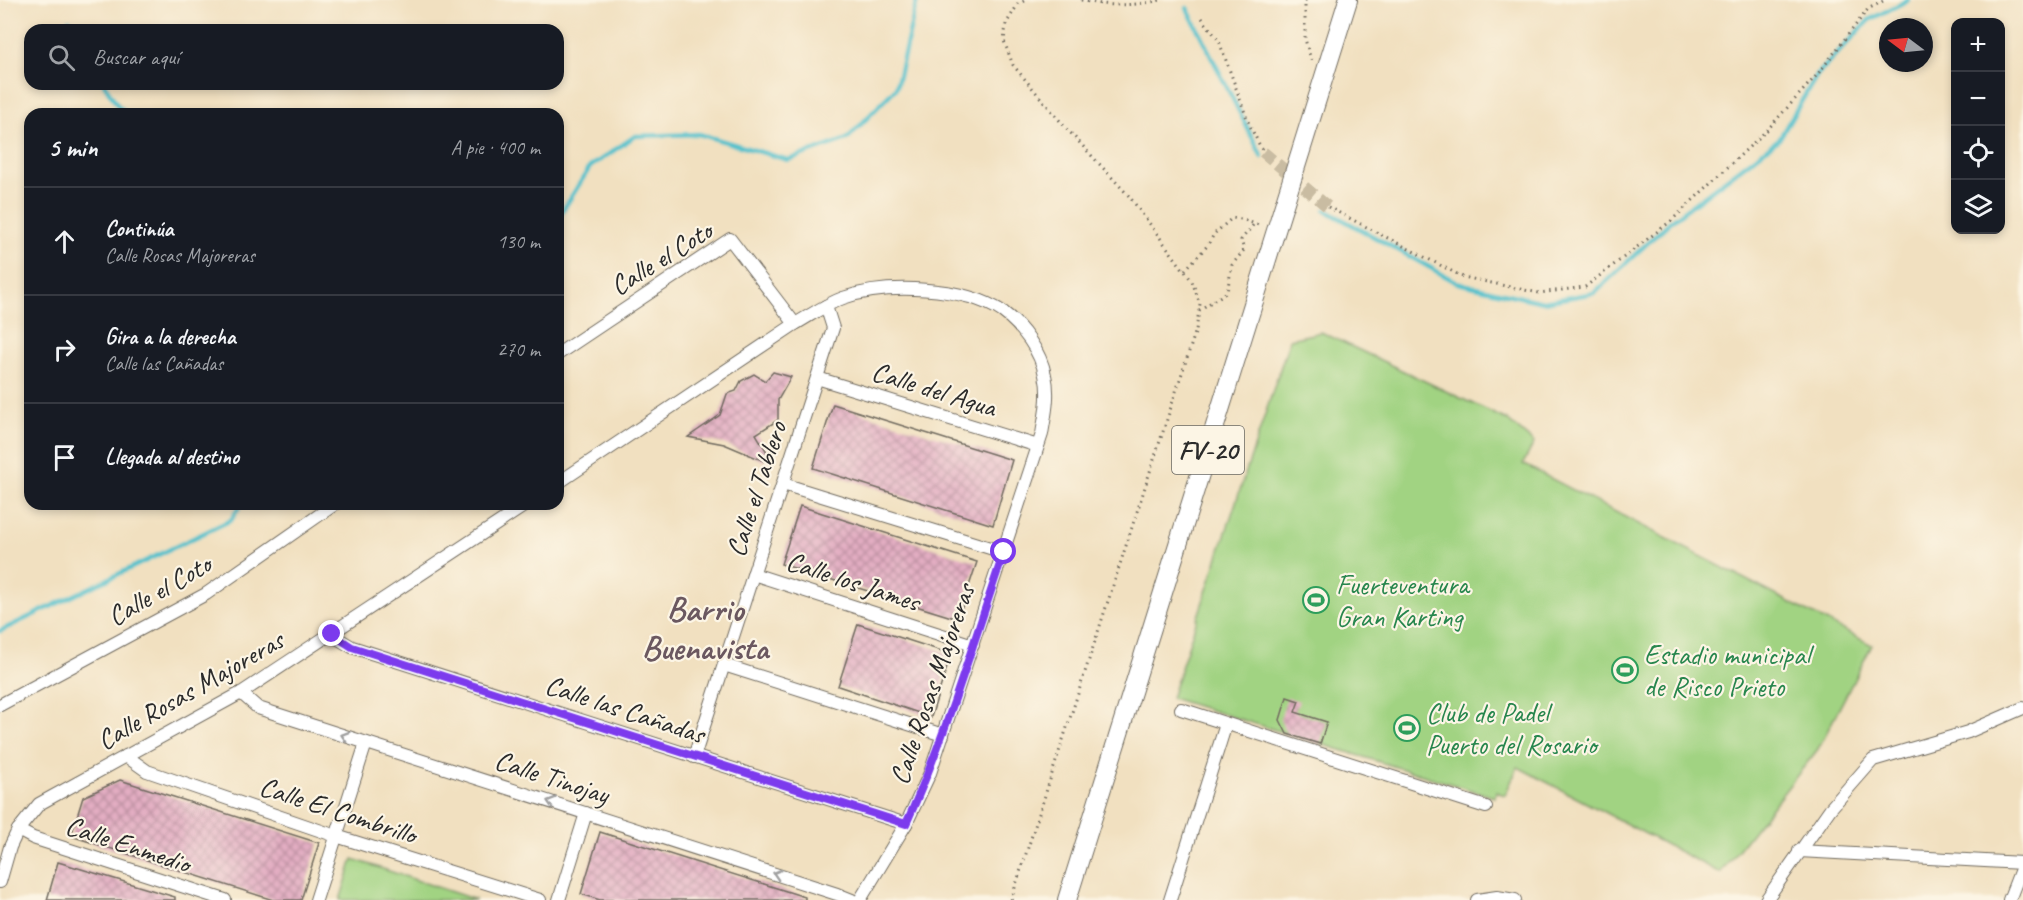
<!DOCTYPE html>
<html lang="es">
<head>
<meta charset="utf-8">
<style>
	body { margin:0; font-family:Caveat,sans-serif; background:#20242c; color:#f1f3f6 }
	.controls { position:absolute; right:18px; top:18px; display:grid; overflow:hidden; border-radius:12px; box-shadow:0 3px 9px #0003 }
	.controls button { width:54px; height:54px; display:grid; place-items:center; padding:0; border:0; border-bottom:2px solid #363941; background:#171b24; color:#f1f3f6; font:30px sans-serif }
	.compass { position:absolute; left:1879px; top:18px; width:54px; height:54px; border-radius:50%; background:#171b24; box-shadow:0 3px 9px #0003; rotate:286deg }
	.stop { position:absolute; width:18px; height:18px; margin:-14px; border:4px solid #7c3aed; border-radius:50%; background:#fff }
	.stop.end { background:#7c3aed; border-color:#fff; box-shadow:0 2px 6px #0008 }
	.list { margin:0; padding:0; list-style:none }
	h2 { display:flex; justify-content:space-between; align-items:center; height:78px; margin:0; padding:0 24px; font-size:26px }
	h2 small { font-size:20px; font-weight:400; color:#9ea1a6 }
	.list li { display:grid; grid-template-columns:39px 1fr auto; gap:18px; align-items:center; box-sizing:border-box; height:108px; padding:0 24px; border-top:2px solid #363941 }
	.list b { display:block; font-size:22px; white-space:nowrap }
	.list p { margin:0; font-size:20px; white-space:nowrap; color:#9ea1a6 }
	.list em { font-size:20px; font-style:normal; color:#9ea1a6 }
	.icon { flex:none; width:33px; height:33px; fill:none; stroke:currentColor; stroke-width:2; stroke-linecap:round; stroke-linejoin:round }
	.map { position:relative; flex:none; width:2023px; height:900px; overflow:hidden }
	.search { position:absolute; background:#171b24; box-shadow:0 3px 9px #0003; left:24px; top:24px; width:540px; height:66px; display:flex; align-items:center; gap:15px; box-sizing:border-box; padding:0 21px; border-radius:18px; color:#9ea1a6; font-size:22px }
	.panel { position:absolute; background:#171b24; box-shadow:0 3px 9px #0003; left:24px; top:108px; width:540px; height:402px; border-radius:18px }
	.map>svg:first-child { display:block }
</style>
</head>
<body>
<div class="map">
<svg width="2023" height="900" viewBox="0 0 2023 900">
	<defs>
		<pattern id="building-cross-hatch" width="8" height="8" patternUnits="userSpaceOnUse" patternTransform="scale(1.5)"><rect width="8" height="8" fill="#e3adc2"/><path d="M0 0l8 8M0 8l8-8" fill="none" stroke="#b88d9e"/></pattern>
	</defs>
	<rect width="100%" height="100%" fill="#fcf5e5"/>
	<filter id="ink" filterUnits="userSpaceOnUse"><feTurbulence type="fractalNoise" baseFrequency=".0167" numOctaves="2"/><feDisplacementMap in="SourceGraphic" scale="12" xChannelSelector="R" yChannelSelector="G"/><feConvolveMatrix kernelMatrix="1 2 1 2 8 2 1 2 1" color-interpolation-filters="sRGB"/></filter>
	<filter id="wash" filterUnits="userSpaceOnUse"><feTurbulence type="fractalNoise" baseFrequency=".008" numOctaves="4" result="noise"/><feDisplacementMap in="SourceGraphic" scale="24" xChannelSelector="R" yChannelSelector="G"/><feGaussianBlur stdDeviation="1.35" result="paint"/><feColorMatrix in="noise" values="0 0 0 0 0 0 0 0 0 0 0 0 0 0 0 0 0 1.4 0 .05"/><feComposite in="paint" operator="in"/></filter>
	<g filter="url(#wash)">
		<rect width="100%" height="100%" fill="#f1e0c0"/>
		<g fill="#a1d382" stroke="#667f56" stroke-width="1.5">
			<path d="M 1321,332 L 1507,420 L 1534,443 L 1523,464 L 1872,645 L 1818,749 L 1720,873 L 1518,767 L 1505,795 L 1496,792 L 1494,797 L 1171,698 L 1290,339 Z"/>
			<path d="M 353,859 L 476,900 L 340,900 Z"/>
		</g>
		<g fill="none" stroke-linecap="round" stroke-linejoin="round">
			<g stroke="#54c1cc" stroke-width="4.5">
				<path d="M 1187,8 L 1262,157"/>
				<path d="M 69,20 L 71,30"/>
				<path d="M 104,84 L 118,106 L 127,114"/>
				<path d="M 1325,210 L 1458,283 L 1543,302 L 1594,293 L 1671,221 L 1779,139 L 1817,75 L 1869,20 L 1908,0"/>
				<path d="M 558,218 L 590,167 L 635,136 L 699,134 L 788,160 L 847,139 L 896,88 L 917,0"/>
				<path d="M 0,631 L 231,520 L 241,504"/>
			</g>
		</g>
		<g id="blocks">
			<g fill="url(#building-cross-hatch)">
				<path d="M 773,372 L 791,377 L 778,400 L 778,420 L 756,434 L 767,452 L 764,461 L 724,444 L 688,437 L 720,415 L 727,394 L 736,391 L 741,381 L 754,374 L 765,381 Z"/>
				<path d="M 833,404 L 1012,460 L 993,525 L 813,468 Z"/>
				<path d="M 800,506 L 977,562 L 958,619 L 781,564 Z"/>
				<path d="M 858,624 L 951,654 L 931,717 L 838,686 Z"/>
				<path d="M 1287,697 L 1299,701 L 1295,712 L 1327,722 L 1320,744 L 1287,734 L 1280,720 Z"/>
				<path d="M 120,780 L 319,843 L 301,900 L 273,900 L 71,836 L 83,797 Z"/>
				<path d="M 600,832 L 805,897 L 805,900 L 600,900 L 581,894 Z"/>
				<path d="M 58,862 L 175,897 L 175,900 L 47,900 Z"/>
			</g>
		</g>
	</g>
	<g filter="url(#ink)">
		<use href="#blocks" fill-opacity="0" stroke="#706a5f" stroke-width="1.5"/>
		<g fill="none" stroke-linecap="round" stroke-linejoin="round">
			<path stroke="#c9bca2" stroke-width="12" stroke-dasharray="12 6" stroke-linecap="butt" d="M 1263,152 L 1328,207"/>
			<defs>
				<g id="minor">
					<path d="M 558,354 L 730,239 L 795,324"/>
					<path d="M 817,378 L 1038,446"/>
					<path d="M 558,483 L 795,324 C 811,315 826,304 843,298 C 887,283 964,286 1003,312 C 1022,326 1041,352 1045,375 C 1050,395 1045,415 1042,434 L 930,773 L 906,824 L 860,900"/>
					<path d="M 783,484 L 1003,552"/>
					<path d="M 753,574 L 973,645"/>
					<path d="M 332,635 L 352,647 L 906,824"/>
					<path d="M 724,665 L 943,735"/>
					<path d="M 241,693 L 258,708 L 837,894 L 852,900"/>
					<path d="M 0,705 L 206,594 L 335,504"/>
					<path d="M 1181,709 L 1486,807"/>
					<path d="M 126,756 L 147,771 L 336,836 L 540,900"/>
					<path d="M 694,757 L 833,328 L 826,306"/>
					<path d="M 18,830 L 33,838 L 225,900"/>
					<path d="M 1799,851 L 2022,863"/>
					<path d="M 0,882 L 10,847 L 18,830 L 39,804 L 241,693 L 527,504"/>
					<path d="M 316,900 L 366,743"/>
					<path d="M 559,900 L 586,813"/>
					<path d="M 1170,900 L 1226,724"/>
					<path d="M 1477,900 L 1497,897 L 1515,900"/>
					<path d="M 1766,900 L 1830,809 L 1873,760 L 1968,732 L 2023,708"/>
					<path d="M 2009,900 L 2023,864"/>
				</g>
				<path id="primary" d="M 1067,900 L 1348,0"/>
			</defs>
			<use href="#minor" stroke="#706a5f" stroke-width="14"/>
			<use href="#primary" stroke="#706a5f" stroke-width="20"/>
			<g stroke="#706a5f" stroke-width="3" stroke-dasharray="1.5 4.5" stroke-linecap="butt">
				<path d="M 1081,0 C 1107,7 1134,6 1161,0"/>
				<path d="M 1305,0 L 1305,39 L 1311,60"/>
				<path d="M 1202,18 L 1219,41 L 1249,124 L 1263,152"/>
				<path d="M 1328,207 L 1463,277 L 1539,293 L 1585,287 L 1671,221 L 1767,130 L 1817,75 L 1868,9 L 1885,0"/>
				<path d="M 1185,270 L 1208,245 L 1214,234 L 1232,218 L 1241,219 L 1261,226"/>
				<path d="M 1199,310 L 1227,292 L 1232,265 L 1244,250 L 1241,240 L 1254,224"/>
				<path d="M 1011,900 L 1196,330 L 1200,304 L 1192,281 L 1129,196 L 1066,128 L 1013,65 L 1004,41 L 1006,24 L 1018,4 L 1026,0"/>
			</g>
			<use href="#minor" stroke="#fff" stroke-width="12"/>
			<use href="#primary" stroke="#fff" stroke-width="18"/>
		</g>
		<defs><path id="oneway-chevron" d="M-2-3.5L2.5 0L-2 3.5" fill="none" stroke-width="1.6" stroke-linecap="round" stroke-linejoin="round" transform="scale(1.5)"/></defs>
		<g stroke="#a0a0a0">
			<use href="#oneway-chevron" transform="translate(345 736) rotate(-162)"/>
			<use href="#oneway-chevron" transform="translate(551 802) rotate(-162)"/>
			<use href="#oneway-chevron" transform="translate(777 874) rotate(-162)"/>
		</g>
	</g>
	<g fill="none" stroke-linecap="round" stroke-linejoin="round" filter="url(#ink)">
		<path stroke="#7c3aed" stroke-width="8" d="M 332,634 L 352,647 L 906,824 C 946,736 973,643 1004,552"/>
	</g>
	<defs>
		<symbol id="stadium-ring" viewBox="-11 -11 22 22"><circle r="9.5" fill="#fcf5e5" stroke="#2e9e5b" stroke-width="1.5"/><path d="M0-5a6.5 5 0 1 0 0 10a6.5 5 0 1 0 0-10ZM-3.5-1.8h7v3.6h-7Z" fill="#2e9e5b"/></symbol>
	</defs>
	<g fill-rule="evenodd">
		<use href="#stadium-ring" x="1301" y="585" width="30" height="30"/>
		<use href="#stadium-ring" x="1610" y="655" width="30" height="30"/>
		<use href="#stadium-ring" x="1392" y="713" width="30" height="30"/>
	</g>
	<g text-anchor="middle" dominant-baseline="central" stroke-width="4.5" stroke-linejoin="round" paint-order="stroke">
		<rect fill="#fcf5e5" stroke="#6a6863" stroke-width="1.5" x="1172" y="426" width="72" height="48" rx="4.5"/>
		<g font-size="27" font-weight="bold" fill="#2b2b2b">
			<text x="1208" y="450">FV-20</text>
		</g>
		<g font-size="28" fill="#2b2b2b" stroke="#fcf5e5">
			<text transform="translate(661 258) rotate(-32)">Calle el Coto</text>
			<text transform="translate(934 389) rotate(17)">Calle del Agua</text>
			<text transform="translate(756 489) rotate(-72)">Calle el Tablero</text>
			<text transform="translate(853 581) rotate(18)">Calle los James</text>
			<text transform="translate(159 590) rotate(-30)">Calle el Coto</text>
			<text transform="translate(932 684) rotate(-71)">Calle Rosas Majoreras</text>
			<text transform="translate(190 690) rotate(-30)">Calle Rosas Majoreras</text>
			<text transform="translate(625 709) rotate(18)">Calle las Cañadas</text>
			<text transform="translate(552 777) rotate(18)">Calle Tinojay</text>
			<text transform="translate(338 810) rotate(18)">Calle El Combrillo</text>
			<text transform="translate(128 844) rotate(18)">Calle Enmedio</text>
		</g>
		<g font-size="28" fill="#27864d" stroke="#fcf5e5" text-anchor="start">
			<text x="1336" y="584">Fuerteventura<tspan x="1336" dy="32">Gran Karting</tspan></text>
			<text x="1644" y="654">Estadio municipal<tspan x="1644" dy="32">de Risco Prieto</tspan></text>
			<text x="1426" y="712">Club de Padel<tspan x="1426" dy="32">Puerto del Rosario</tspan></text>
		</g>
		<g font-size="34" font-weight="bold" fill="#6b5860" stroke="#fcf5e5">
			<text x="705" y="608">Barrio<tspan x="705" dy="39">Buenavista</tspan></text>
		</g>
	</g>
</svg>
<div class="controls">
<button>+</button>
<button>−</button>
<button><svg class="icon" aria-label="locate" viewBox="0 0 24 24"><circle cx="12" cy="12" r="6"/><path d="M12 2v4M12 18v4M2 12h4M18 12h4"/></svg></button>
<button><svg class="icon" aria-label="layers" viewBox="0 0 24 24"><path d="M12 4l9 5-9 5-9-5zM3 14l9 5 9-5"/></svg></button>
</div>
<svg class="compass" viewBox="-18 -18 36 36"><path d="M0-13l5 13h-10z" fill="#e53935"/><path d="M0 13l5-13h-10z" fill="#9ea1a6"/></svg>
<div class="stop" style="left:1004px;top:552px"></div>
<div class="stop end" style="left:332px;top:634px"></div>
<div class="search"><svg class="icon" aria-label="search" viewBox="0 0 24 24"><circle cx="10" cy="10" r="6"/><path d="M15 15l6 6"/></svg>Buscar aquí</div>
<section class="panel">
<h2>5 min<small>A pie · 400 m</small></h2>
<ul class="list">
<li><svg class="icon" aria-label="ahead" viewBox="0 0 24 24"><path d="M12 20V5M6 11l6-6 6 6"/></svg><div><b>Continúa</b><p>Calle Rosas Majoreras</p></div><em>130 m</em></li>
<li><svg class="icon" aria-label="right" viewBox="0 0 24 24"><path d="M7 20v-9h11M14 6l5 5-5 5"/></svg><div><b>Gira a la derecha</b><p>Calle las Cañadas</p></div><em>270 m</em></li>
<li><svg class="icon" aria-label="arrive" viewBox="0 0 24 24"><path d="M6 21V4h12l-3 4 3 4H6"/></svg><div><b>Llegada al destino</b></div></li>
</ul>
</section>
</div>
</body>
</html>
